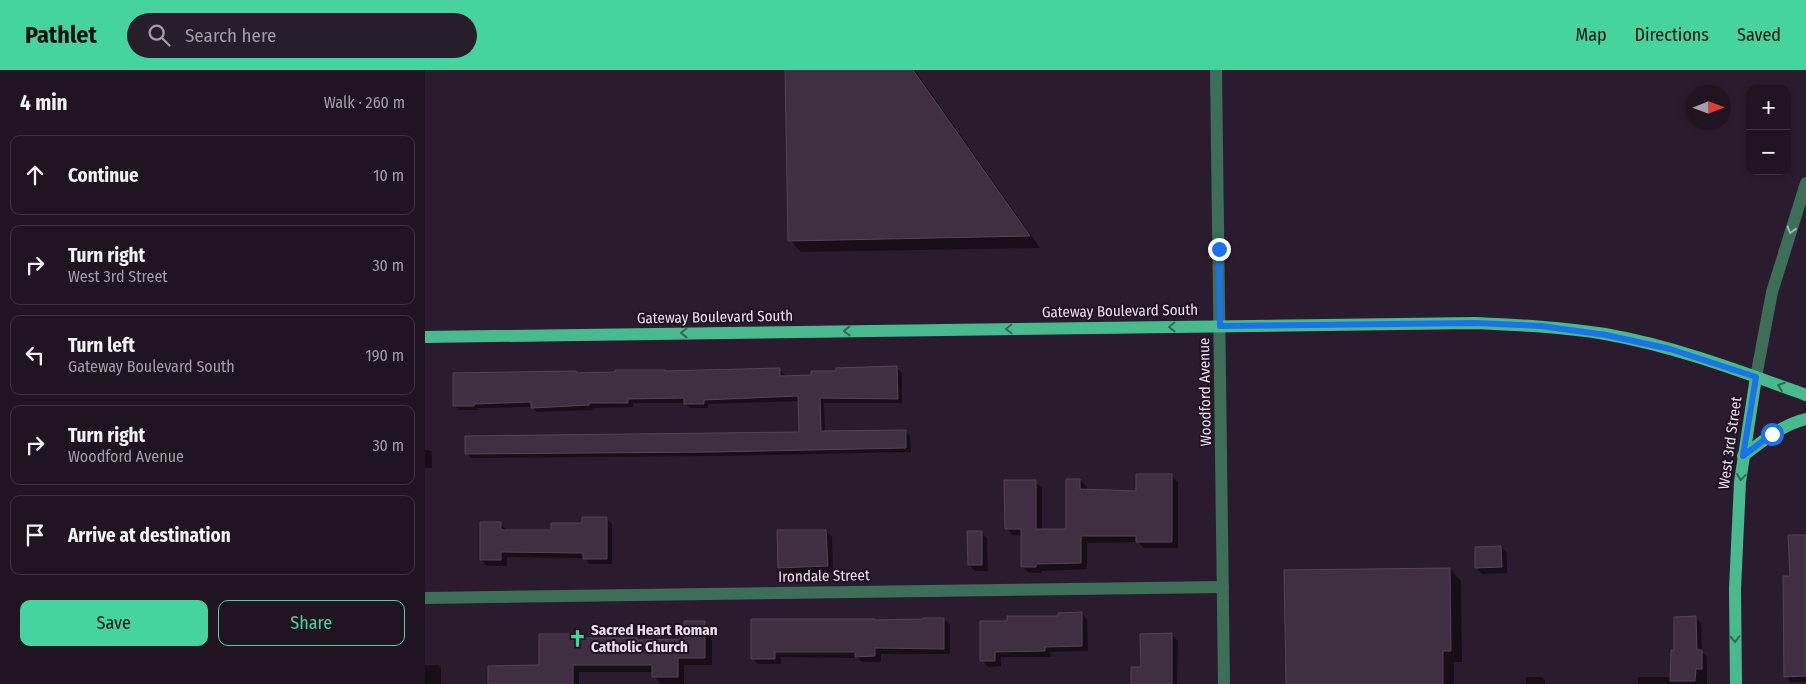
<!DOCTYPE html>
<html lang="en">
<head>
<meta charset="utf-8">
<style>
	body { margin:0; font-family:"Fira Sans Condensed",sans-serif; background:#281d2a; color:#f1f3f6 }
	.controls { position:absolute; right:15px; top:15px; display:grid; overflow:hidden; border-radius:10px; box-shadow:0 2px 8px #0003 }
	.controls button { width:45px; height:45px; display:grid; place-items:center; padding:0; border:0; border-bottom:1px solid #3d3340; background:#201422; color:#f1f3f6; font:25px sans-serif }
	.compass { position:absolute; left:1261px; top:15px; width:45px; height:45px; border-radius:50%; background:#201422; box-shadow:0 2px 8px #0003; rotate:89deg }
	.stop { position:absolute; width:15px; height:15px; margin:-11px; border:4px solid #1a73e8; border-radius:50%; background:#fff }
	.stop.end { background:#1a73e8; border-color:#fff; box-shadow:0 1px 5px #0008 }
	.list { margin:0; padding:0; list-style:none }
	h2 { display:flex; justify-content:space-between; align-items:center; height:65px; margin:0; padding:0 20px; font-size:21px }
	h2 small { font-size:16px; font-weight:400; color:#a29ea5 }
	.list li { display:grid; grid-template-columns:32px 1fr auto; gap:15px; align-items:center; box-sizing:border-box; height:80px; margin:0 10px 10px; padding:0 10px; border:1px solid #3d3340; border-radius:10px }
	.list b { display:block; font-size:19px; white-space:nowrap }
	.list p { margin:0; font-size:16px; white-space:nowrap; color:#a29ea5 }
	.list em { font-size:16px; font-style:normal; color:#a29ea5 }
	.actions { display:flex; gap:10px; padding:15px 20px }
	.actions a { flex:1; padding:11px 0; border:1px solid #46d49e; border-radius:10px; text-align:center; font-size:18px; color:#46d49e }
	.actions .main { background:#46d49e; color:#111 }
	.icon { flex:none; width:28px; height:28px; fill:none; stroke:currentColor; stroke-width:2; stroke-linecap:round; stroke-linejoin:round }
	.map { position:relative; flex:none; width:1381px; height:614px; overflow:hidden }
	header { display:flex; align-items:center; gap:30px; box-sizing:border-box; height:70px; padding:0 25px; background:#46d49e; color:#111 }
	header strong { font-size:24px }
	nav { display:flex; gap:28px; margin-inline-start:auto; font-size:18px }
	.search { width:350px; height:45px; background:#281d2a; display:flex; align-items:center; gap:12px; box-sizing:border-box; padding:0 18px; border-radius:28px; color:#a29ea5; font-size:19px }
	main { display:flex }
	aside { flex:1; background:#201422 }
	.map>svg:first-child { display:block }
</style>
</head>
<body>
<header>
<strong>Pathlet</strong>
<div class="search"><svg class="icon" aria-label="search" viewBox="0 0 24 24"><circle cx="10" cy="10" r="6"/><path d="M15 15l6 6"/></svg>Search here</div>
<nav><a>Map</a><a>Directions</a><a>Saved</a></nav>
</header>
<main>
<aside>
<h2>4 min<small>Walk · 260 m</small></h2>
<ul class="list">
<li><svg class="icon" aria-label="ahead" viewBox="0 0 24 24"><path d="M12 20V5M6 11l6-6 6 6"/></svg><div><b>Continue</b></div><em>10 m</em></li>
<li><svg class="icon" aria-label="right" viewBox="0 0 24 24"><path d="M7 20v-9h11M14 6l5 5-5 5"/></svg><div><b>Turn right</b><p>West 3rd Street</p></div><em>30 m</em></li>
<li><svg class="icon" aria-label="left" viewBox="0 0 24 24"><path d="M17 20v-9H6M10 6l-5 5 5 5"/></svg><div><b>Turn left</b><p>Gateway Boulevard South</p></div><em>190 m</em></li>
<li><svg class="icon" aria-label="right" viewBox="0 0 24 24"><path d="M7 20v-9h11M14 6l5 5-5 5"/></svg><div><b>Turn right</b><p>Woodford Avenue</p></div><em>30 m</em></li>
<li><svg class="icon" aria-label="arrive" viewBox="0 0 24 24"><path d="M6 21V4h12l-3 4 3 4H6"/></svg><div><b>Arrive at destination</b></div></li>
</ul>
<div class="actions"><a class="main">Save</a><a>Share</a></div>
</aside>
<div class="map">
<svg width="1381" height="614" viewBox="0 0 1381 614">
	<rect width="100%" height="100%" fill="#2b1b2e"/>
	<g fill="#0007">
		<path d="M 361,0 L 490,0 L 615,178 L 376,182 L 365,170 Z"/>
		<path d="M 472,298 L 477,303 L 477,333 L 399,333 L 400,363 L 481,361 L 485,366 L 486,382 L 295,386 L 46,388 L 42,383 L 375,363 L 374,331 L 283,334 L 283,338 L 265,338 L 260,333 L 208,333 L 208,337 L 168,338 L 169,340 L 112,342 L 107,337 L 53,338 L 53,340 L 34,340 L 30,336 L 153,304 L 355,300 L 360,305 L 360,307 L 387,306 Z"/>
		<path d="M 0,380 L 4,380 L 7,382 L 7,398 L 0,398 Z"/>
		<path d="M 746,405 L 753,412 L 753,478 L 719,478 L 713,472 L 662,473 L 662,499 L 617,501 L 617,503 L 604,503 L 597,497 L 597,465 L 588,465 L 581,458 L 610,412 L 617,418 L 617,461 L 642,460 L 655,410 L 662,417 L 662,421 L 712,423 Z"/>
		<path d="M 181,448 L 187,454 L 187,494 L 165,494 L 159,488 L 82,487 L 82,496 L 62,496 L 56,490 L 75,453 L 81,459 L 81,462 L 127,462 Z"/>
		<path d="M 401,461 L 407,467 L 408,502 L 360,503 L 354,497 Z"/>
		<path d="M 556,462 L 562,468 L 563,501 L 550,501 L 544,495 Z"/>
		<path d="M 1381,466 L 1381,612 L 1366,612 L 1360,606 L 1366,507 Z"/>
		<path d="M 1076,477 L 1082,483 L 1082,503 L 1057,504 L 1051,498 Z"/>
		<path d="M 1025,499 L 1036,511 L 1037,592 L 1029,592 L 1029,614 L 862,614 L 861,501 Z"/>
		<path d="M 656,543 L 662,549 L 663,581 L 625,582 L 626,587 L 576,587 L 576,596 L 563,597 L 557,590 L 583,553 Z"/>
		<path d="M 1271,548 L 1276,553 L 1277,582 L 1282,587 L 1282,614 L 1213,614 L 1213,607 L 1247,607 Z"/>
		<path d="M 519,549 L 525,555 L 525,584 L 456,584 L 456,592 L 437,592 L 433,588 L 356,587 L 356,594 L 333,594 L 327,588 L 451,551 Z"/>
		<path d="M 279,552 L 287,559 L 287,595 L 259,595 L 259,614 L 236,614 L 229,606 L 229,602 L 154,602 L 154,614 L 64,614 L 64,597 L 115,596 L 147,565 L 151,569 L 212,569 L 213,571 L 260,570 Z"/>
		<path d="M 747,565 L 753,571 L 752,614 L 707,614 L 707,598 L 717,598 Z"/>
		<path d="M 0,595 L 13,595 L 16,598 L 16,614 L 0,614 Z"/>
		<path d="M 1101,607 L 1117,607 L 1120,610 L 1120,614 L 1101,614 Z"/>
	</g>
	<g fill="#402e42" stroke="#564358">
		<path d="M 360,0 L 488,0 L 605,166 L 363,171 Z"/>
		<path d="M 472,296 L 473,329 L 395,328 L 396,361 L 481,360 L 481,378 L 289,382 L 40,384 L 40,366 L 374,362 L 373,326 L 279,330 L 279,334 L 259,334 L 259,328 L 203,329 L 203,333 L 164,333 L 164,335 L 127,337 L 106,338 L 106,332 L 49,334 L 49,336 L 28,336 L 28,303 L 151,301 L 152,303 L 190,302 L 190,300 L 240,300 L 240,301 L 355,298 L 355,306 L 386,305 L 386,301 L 411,301 L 411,298 Z"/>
		<path d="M 711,404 L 747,404 L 747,472 L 711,472 L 711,466 L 656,466 L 656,493 L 611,494 L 611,497 L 596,497 L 596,459 L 580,459 L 579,410 L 611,410 L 611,459 L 641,459 L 641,409 L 655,409 L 655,419 L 711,421 Z"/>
		<path d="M 157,447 L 182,447 L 182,489 L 158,489 L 158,483 L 76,482 L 76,490 L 55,490 L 55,452 L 76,452 L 76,460 L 126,460 L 126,453 L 157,453 Z"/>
		<path d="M 352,460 L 401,460 L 403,496 L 353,498 Z"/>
		<path d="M 542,461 L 557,461 L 557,495 L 543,495 Z"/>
		<path d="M 1363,465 L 1381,465 L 1381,606 L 1359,607 L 1358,506 L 1365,506 Z"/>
		<path d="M 1076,476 L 1077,497 L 1050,498 L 1050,477 Z"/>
		<path d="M 1025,498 L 1026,581 L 1018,581 L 1018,614 L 861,614 L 859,500 Z"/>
		<path d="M 657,542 L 657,576 L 620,577 L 620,581 L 570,582 L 570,591 L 555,591 L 555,551 L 582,551 L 582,546 L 633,546 L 633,543 Z"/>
		<path d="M 1271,546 L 1272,580 L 1277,580 L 1277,599 L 1271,599 L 1270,611 L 1245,611 L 1246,580 L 1249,580 L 1249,547 Z"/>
		<path d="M 498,548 L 519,548 L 519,579 L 450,578 L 450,586 L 430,587 L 430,582 L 350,582 L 350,589 L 326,589 L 326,549 L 450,549 L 450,550 L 498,549 Z"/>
		<path d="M 259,551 L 280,551 L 280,588 L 253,588 L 253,607 L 227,607 L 227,595 L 148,595 L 148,614 L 63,614 L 63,596 L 114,595 L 114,564 L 147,564 L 147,568 L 212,568 L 212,570 L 259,569 Z"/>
		<path d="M 747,563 L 747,614 L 706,614 L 706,597 L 716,597 L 715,564 Z"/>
	</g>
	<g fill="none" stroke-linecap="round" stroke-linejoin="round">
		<g stroke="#3c6e58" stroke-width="12">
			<path d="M 791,0 L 799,614"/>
			<path d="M 1331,307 L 1347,222 L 1381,113"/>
			<path d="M 0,528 L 798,517"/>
		</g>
		<g stroke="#49ba8d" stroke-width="12">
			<path d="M 0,267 L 1050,253 C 1094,255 1137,257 1180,264 C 1249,276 1315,301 1381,325"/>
			<path d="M 1318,386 C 1338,371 1356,355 1381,349"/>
			<path d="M 1311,614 L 1310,519 L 1315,412 L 1331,307"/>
		</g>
	</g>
	<defs><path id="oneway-chevron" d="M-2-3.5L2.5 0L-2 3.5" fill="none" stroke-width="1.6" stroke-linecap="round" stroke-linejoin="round" transform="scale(1.25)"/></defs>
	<use stroke="#a4b2b1" href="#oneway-chevron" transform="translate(1366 160) rotate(107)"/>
	<g stroke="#356658">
		<use href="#oneway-chevron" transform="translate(747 257) rotate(179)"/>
		<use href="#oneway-chevron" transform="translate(584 259) rotate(179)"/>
		<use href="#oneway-chevron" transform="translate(422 261) rotate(179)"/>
		<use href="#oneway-chevron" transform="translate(259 263) rotate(179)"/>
		<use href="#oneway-chevron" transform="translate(1356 316) rotate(-160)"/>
		<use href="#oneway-chevron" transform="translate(1316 407) rotate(97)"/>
		<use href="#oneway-chevron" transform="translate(1310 569) rotate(89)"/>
	</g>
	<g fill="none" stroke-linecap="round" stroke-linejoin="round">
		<path stroke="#1a73e8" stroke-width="6" d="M 794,179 L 795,256 L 1050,253 L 1116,256 L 1181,265 L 1245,279 L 1331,307 L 1318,386 L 1347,364"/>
	</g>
	<defs>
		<symbol id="church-bare" viewBox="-9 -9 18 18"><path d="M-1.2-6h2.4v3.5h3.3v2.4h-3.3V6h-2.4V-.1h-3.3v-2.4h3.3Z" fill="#46d49e" stroke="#211124" stroke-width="2.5" paint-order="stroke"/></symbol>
	</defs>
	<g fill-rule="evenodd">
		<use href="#church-bare" x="140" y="556" width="25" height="25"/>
	</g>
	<g text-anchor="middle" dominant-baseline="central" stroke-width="4" stroke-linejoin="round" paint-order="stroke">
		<g font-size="15" fill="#eadfec" stroke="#211124">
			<text transform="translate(695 241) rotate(-1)">Gateway Boulevard South</text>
			<text transform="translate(290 247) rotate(-1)">Gateway Boulevard South</text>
			<text transform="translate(780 322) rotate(-91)">Woodford Avenue</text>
			<text transform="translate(1305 373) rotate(-82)">West 3rd Street</text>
			<text transform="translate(399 506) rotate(-1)">Irondale Street</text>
		</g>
		<g font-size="15" font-weight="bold" fill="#eadfec" stroke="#211124" text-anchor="start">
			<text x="166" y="560">Sacred Heart Roman<tspan x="166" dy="17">Catholic Church</tspan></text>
		</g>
	</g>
</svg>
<div class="controls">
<button>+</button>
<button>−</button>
</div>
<svg class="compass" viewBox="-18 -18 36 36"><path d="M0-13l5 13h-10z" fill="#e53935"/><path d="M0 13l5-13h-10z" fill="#a29ea5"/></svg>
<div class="stop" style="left:1347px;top:364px"></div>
<div class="stop end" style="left:794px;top:179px"></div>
</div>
</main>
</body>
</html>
